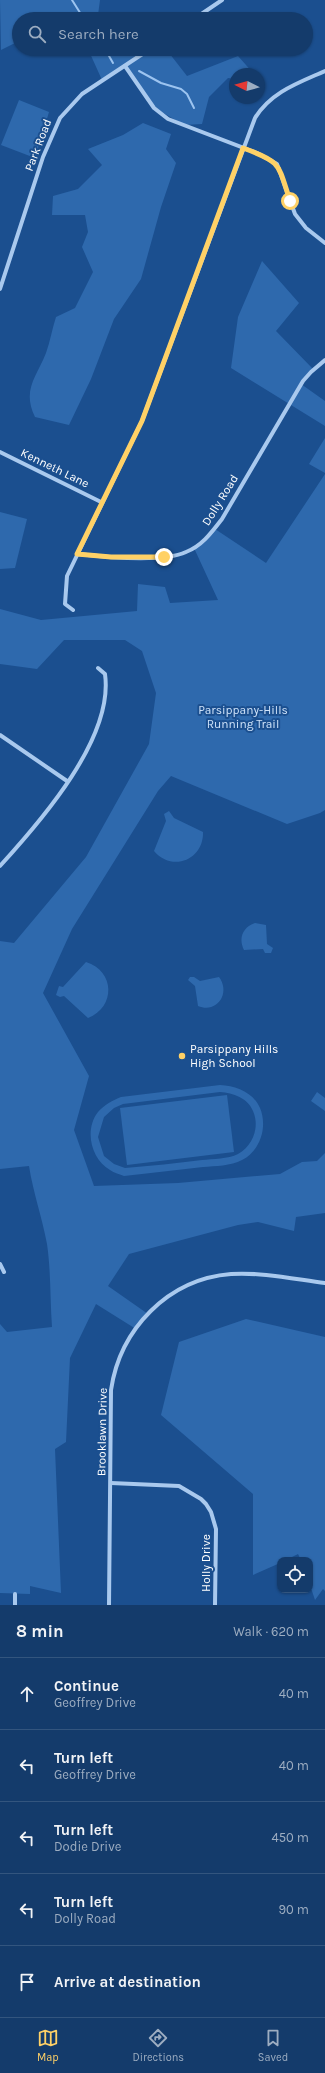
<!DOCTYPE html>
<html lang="en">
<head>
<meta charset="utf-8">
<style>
	body { margin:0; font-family:Karla,sans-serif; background:#1d4271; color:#f1f3f6 }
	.controls { position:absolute; right:12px; bottom:12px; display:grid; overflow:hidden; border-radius:8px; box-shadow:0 1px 3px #0004 }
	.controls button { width:36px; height:36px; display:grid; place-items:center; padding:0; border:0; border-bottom:1px solid #33557e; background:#143b6b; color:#f1f3f6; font:20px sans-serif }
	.compass { position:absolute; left:229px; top:68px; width:36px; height:36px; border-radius:50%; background:#143b6b; box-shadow:0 1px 3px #0004; rotate:276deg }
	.stop { position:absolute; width:12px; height:12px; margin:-9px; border:3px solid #ffd166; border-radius:50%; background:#fff }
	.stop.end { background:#ffd166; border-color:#fff; box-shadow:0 1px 4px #0008 }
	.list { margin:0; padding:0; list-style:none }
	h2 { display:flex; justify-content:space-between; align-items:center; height:52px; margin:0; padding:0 16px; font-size:17px }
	h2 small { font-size:13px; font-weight:400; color:#9dadc1 }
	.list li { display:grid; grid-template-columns:26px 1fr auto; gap:12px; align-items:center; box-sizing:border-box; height:72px; padding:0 16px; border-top:1px solid #33557e }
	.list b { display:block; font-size:15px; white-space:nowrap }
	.list p { margin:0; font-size:13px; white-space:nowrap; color:#9dadc1 }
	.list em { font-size:13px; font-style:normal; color:#9dadc1 }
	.icon { flex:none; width:22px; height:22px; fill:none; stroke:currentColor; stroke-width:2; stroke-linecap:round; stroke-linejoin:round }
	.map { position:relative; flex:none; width:325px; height:1605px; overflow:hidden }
	.search { position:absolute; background:#143b6b; box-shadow:0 1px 3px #0004; left:12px; right:12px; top:12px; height:44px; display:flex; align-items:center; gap:10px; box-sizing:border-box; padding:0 14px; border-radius:22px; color:#9dadc1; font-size:15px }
	.sheet { height:412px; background:#143b6b }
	nav { display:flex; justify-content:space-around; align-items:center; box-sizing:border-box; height:56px; border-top:1px solid #33557e; background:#143b6b; font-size:11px; color:#9dadc1 }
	nav a { display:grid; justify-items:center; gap:2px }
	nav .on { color:#ffd166 }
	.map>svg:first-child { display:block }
</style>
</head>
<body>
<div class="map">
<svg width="325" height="1605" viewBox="0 0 325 1605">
	<rect width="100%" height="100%" fill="#1b4f8f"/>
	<g fill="#2e69ad" fill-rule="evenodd">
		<path d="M 0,0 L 100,0 L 98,15 L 112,19 L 73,19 L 71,15 L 64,19 L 19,19 L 19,41 L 1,50 Z"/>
		<path d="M 88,49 L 166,49 L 187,76 L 238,56 L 254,74 L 235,74 L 235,79 L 228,78 L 209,97 L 202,124 L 184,125 L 153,107 L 126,66 L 102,80 Z"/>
		<path d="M 19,100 L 49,112 L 35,158 L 1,145 Z"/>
		<path d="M 143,123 L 171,134 L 166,149 L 176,163 L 161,207 L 141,279 L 114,319 L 91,379 L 69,425 L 35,417 C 22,390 36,378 46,353 C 50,342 52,329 56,317 L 75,308 L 93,272 L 82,247 L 88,232 L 85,215 L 52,215 L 53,196 L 78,189 L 102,165 L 88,149 L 123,135 Z"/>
		<path d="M 262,261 L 299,303 L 276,331 L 313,369 L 301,384 L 325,401 L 325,426 L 231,368 L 238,317 Z"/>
		<path d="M 325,438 L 325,473 L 309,464 Z"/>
		<path d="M 325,474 L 325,810 L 320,813 L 287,824 L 171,776 L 158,791 L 72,929 L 43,993 L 89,1076 L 74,1130 L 94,1186 L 178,1183 L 280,1174 L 302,1162 L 317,1161 L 325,1153 L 325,1213 L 296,1217 L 294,1231 L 258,1222 L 238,1225 L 129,1254 L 108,1286 L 148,1314 L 136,1329 L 96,1304 L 70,1358 L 66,1442 L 55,1449 L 61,1593 L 30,1586 L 30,1594 L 0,1593 L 0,1324 L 7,1332 L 52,1327 C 50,1300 51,1271 47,1244 C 42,1217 33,1192 29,1166 L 0,1169 L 0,941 L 14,943 L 86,857 L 149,744 L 156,693 L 142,651 L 125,640 L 64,640 L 37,669 L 0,664 L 0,609 L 41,620 L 137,611 L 138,584 L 165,587 L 170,603 L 218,600 L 194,548 L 215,529 L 266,563 Z"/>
		<path d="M 0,512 L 27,519 L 15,568 L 0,569 Z"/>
		<path d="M 169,811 L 174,818 L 203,832 C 204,859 173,873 154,851 L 166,821 L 164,814 Z"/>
		<path d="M 255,923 L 266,925 L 267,944 L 273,948 L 271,953 L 265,953 L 263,949 L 244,950 C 238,938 243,927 255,923 Z"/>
		<path d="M 86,962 C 115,971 116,1007 88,1018 L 64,996 L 60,997 L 56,995 L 59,986 L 63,987 Z"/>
		<path d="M 190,977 L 194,977 L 200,981 L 219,977 C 231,993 217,1014 198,1006 L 195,986 L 188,980 Z"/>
		<path d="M 220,1085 C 236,1086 253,1092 260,1108 C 268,1127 260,1151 242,1160 C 231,1166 215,1166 203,1167 C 177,1170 151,1173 124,1176 C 120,1174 114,1173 110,1170 C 91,1159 84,1130 98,1112 C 104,1105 113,1100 121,1097 ZM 220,1092 C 233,1093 248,1098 253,1111 C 260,1127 253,1146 238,1154 C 228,1159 213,1159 202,1160 C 177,1163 151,1166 125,1168 L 114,1164 L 104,1156 L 98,1137 L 104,1117 L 114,1108 L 123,1104 Z"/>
		<path d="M 317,1092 L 325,1098 L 325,1111 L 311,1101 Z"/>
		<path d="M 227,1095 L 234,1152 L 127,1165 L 120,1108 Z"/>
		<path d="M 246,1319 L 325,1337 L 325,1591 L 323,1589 L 315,1600 L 310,1585 L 310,1560 L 301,1560 L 298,1554 L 286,1560 L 280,1560 L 280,1563 L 253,1575 L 253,1494 L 161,1415 L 179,1342 Z"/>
	</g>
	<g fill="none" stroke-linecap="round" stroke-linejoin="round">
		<g stroke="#9cc4f0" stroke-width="2">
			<path d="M 72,0 L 84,19"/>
			<path d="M 105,49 L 113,63"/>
			<path d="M 139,71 L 161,83 L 181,89 L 187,94 L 194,108"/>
		</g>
		<g stroke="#a9c9ee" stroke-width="4">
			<path d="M 194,19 L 222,0"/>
			<path d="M 125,66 L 154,108 L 168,119 L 257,153 L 277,164 L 295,214 L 306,228 L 325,243"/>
			<path d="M 0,289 L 43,157 L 60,118 L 82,94 L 150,49"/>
			<path d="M 0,452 L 101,502"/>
			<path d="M 77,554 C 104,557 162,563 186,552 C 202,546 212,532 222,519 L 303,381 L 311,372 L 325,360"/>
			<path d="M 73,610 L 65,604 L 67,576 L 142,421 L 255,118 C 271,92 298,83 325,71"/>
			<path d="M 0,735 L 67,781"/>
			<path d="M 0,866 C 41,821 114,738 105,674 L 98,668"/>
			<path d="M 0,1264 L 4,1272"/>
			<path d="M 111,1483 L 179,1486 L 201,1499 L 206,1504 L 211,1512 L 216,1529 L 215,1605"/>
			<path d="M 15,1605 L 15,1594"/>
			<path d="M 109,1605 L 111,1390 C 120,1329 168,1279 231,1274 C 261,1272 294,1279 325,1283"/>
		</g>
	</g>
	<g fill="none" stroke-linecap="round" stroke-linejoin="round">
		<path stroke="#ffd166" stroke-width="5" d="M 164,557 L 111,557 L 77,554 L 142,421 L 243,148 C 282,162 278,164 290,201"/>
	</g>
	<circle fill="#ffd166" stroke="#1b4f8f" stroke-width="1.5" cx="182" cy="1056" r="4"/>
	<g text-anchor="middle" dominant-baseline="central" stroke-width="4" stroke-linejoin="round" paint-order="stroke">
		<g font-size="12" fill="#fff" stroke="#1b4f8f">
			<text transform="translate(38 145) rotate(-69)">Park Road</text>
			<text transform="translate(55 468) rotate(26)">Kenneth Lane</text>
			<text transform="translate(220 500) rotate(-58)">Dolly Road</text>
			<text transform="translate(102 1432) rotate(-89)">Brooklawn Drive</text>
			<text transform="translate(206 1563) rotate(-90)">Holly Drive</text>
		</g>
		<g font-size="12" fill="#cfe3fa" stroke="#1b4f8f">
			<text x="243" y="710">Parsippany-Hills<tspan x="243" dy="14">Running Trail</tspan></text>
		</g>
		<g font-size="12" fill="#fff" stroke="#1b4f8f" text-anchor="start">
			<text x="190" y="1049">Parsippany Hills<tspan x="190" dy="14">High School</tspan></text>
		</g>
	</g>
</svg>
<div class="controls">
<button><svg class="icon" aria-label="locate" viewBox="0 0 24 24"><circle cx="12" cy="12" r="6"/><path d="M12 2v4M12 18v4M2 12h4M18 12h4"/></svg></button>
</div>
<svg class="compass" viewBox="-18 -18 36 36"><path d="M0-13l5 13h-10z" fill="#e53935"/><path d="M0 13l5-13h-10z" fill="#9dadc1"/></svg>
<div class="stop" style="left:290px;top:201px"></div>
<div class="stop end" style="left:164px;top:557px"></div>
<div class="search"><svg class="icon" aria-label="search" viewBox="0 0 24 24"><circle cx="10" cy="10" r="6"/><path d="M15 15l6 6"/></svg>Search here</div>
</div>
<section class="sheet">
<h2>8 min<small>Walk · 620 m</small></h2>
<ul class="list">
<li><svg class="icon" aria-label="ahead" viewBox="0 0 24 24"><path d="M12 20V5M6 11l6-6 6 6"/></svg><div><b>Continue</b><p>Geoffrey Drive</p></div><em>40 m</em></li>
<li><svg class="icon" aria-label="left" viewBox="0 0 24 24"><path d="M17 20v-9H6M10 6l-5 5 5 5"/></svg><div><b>Turn left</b><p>Geoffrey Drive</p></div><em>40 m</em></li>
<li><svg class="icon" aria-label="left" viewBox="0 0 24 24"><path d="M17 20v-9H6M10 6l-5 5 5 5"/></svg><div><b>Turn left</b><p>Dodie Drive</p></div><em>450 m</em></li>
<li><svg class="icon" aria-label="left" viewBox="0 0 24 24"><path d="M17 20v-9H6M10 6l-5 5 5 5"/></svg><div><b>Turn left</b><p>Dolly Road</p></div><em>90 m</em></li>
<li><svg class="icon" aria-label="arrive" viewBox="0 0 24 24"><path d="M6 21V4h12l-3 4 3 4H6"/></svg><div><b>Arrive at destination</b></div></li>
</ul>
</section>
<nav>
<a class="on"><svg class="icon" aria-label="map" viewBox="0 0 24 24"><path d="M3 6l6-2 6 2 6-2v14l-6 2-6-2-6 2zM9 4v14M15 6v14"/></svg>Map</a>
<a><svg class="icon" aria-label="directions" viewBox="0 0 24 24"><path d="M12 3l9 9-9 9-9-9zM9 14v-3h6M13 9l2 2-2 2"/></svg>Directions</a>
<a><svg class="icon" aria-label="saved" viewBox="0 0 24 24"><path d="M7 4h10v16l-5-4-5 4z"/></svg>Saved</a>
</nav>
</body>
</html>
